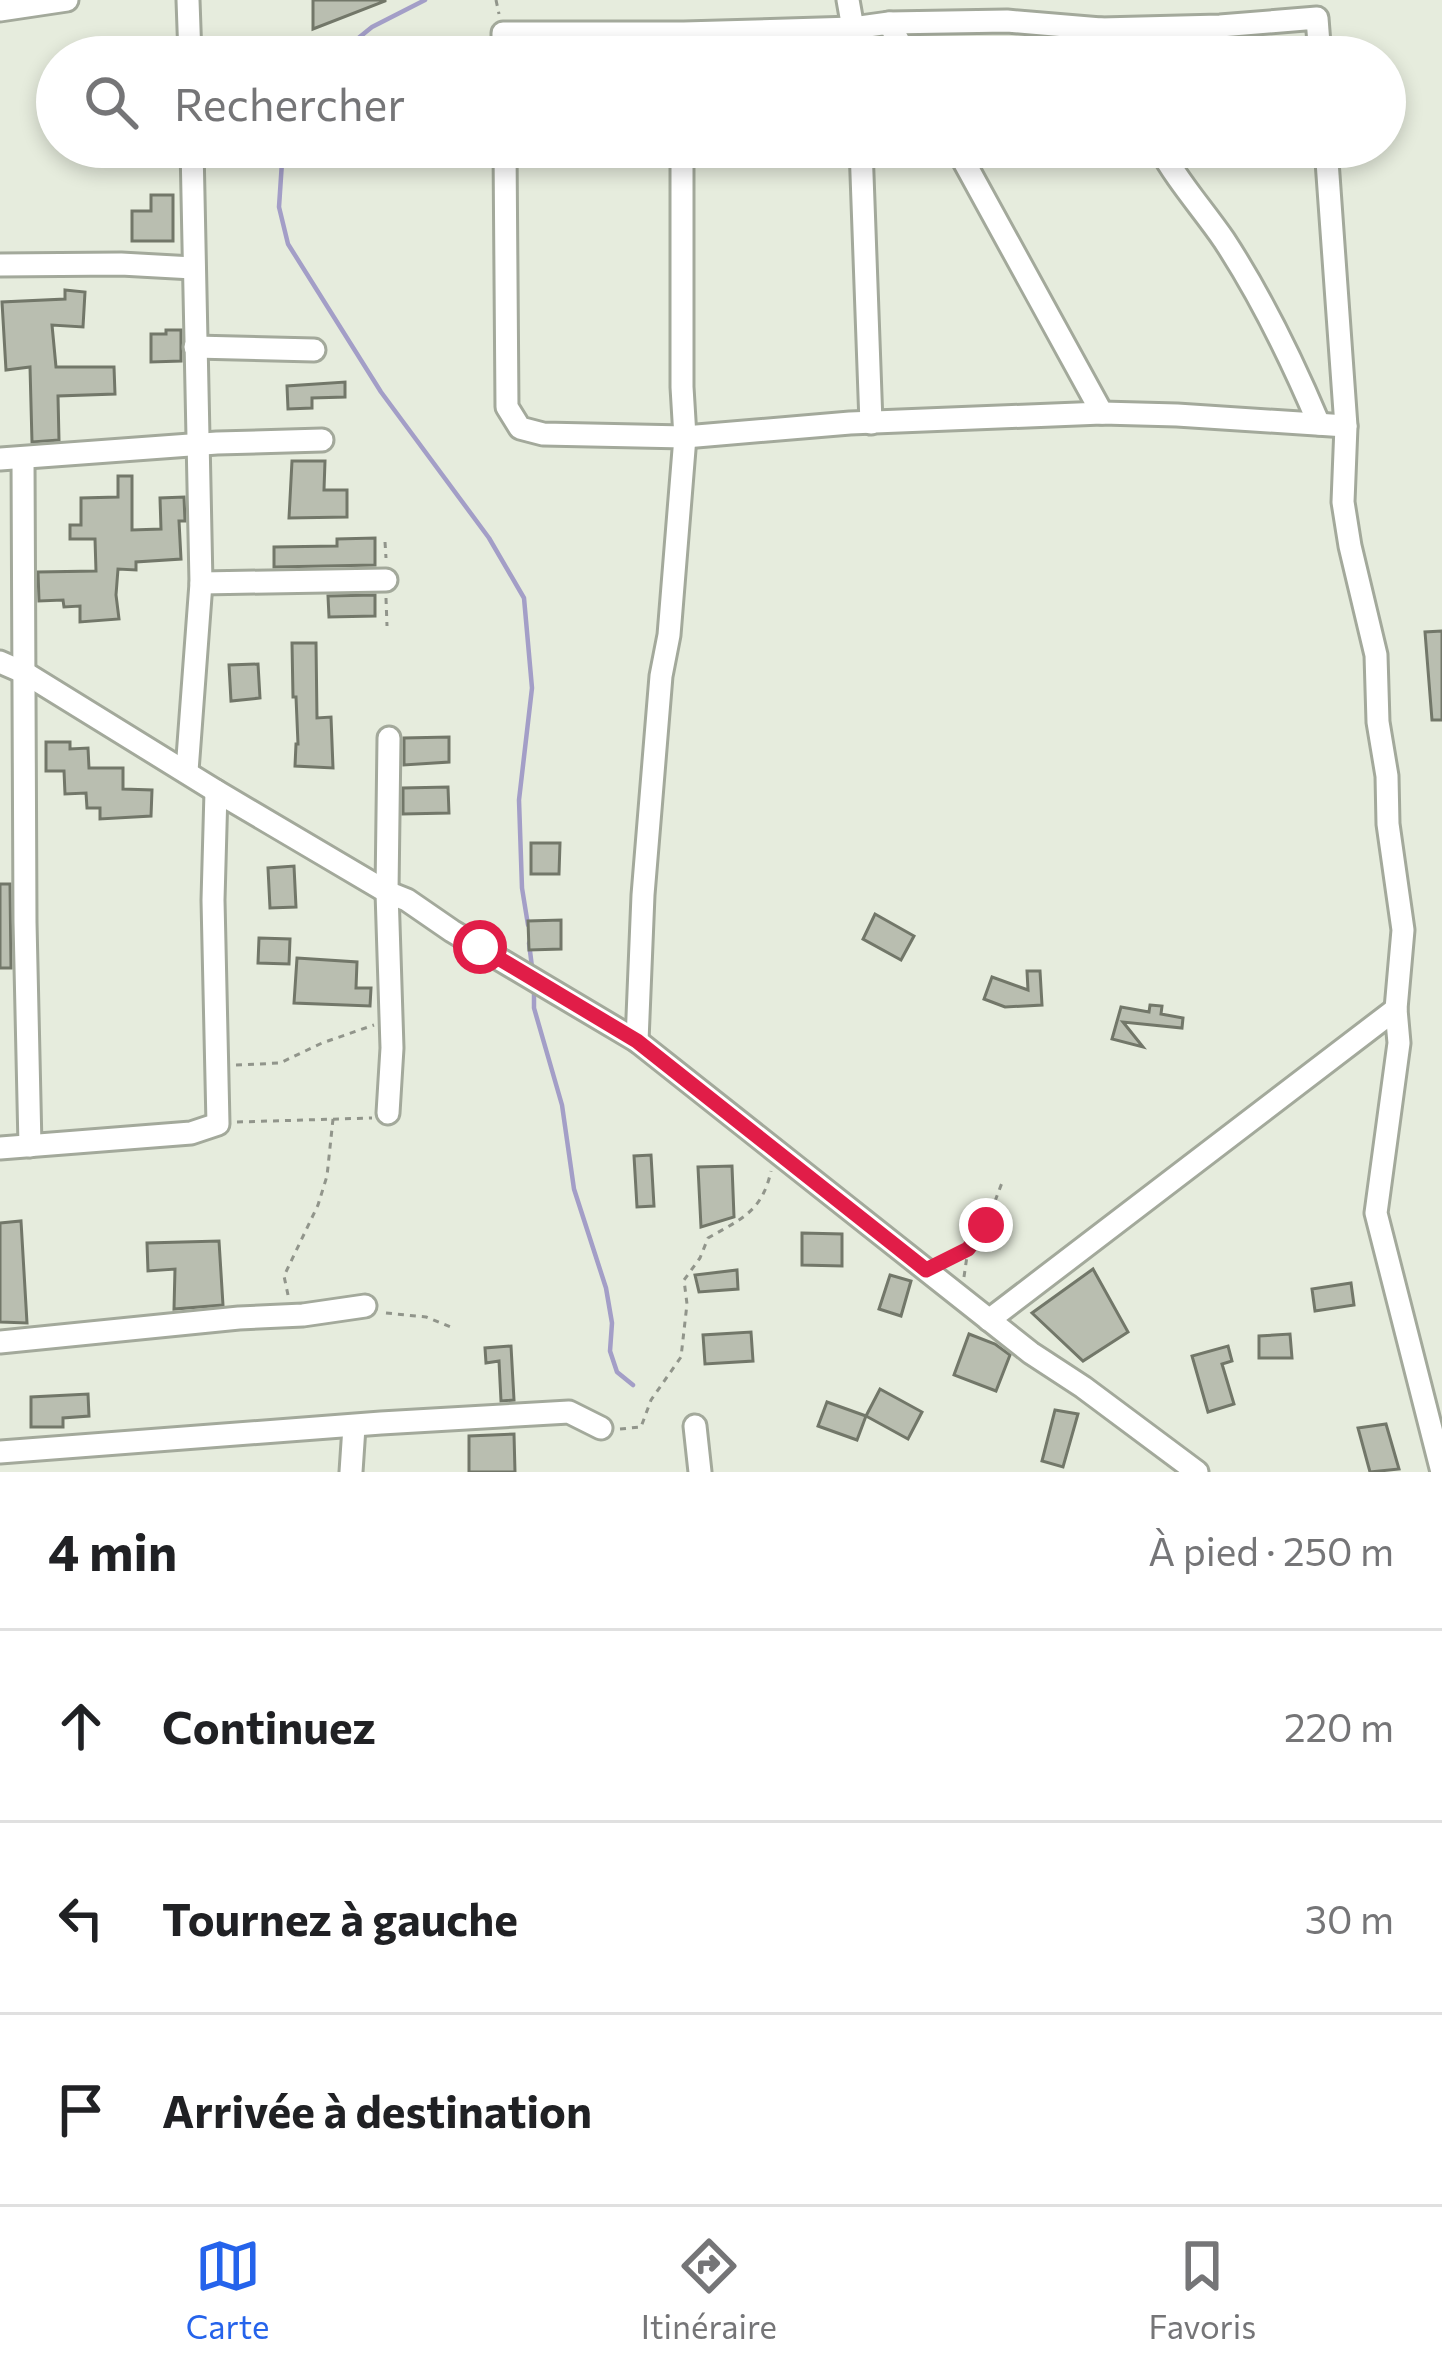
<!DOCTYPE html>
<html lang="fr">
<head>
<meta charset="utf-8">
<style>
	body { margin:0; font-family:Commissioner,sans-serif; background:#f2f2f2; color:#202124 }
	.stop { position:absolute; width:36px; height:36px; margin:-27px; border:9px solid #e11d48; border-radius:50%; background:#fff }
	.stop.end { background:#e11d48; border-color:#fff; box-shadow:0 3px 12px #0008 }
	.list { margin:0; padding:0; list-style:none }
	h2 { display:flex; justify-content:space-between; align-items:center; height:156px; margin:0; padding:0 48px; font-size:51px }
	h2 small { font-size:39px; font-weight:400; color:#757577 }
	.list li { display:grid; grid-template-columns:78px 1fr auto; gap:36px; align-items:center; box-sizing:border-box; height:192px; padding:0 48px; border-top:3px solid #e0e0e0 }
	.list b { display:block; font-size:45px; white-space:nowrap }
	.list em { font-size:39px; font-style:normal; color:#757577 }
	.icon { flex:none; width:66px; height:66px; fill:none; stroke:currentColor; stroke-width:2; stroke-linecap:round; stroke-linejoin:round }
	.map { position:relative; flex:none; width:1442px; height:1472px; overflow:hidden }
	.search { position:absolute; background:#fff; box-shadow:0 6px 18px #0003; left:36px; right:36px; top:36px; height:132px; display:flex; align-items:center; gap:30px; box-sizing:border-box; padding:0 42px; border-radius:66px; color:#757577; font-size:45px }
	.sheet { height:732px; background:#fff }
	nav { display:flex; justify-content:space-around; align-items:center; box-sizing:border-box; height:168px; border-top:3px solid #e0e0e0; background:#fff; font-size:33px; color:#757577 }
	nav a { display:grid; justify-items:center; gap:6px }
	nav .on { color:#2563eb }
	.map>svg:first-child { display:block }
</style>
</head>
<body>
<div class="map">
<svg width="1442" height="1472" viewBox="0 0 1442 1472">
	<rect width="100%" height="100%" fill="#e6ecdd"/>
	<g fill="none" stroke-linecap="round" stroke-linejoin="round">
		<g stroke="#a39ec7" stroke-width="4.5">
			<path d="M 335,57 L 372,27 L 425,0"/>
			<path d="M 283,147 L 279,207 L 288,244 L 381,392 L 489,538 L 524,598 L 532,688 L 519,800 L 522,888 L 528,925"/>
			<path d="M 529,943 L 532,967"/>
			<path d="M 534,990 L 534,1008 L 562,1105 L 574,1189 L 606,1288 L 612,1323 L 610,1351 L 617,1372 L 633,1385"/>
		</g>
	</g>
	<g fill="#b9beb0" stroke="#727769" stroke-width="3">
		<path d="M 313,0 L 385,0 L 385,1 L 313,29 Z"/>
		<path d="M 151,195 L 173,195 L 173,241 L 132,241 L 132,211 L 151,211 Z"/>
		<path d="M 65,290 L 85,292 L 83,327 L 52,325 L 56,367 L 114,367 L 115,394 L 58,396 L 59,440 L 32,442 L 30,367 L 6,370 L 2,302 L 65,299 Z"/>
		<path d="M 166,330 L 181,330 L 181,361 L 151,362 L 151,334 L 166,334 Z"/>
		<path d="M 345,382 L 345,397 L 312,398 L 312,408 L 288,409 L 287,386 Z"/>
		<path d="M 292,461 L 325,461 L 324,490 L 347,490 L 347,517 L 289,518 Z"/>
		<path d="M 118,476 L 132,476 L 132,530 L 161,529 L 160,498 L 184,497 L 185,521 L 179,521 L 181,559 L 136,562 L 136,570 L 118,569 L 116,595 L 119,619 L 80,622 L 80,606 L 64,607 L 63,600 L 39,601 L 38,572 L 96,571 L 95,539 L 70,539 L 70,525 L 81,525 L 81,498 L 118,497 Z"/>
		<path d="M 375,538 L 375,565 L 274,567 L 274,547 L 337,546 L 337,539 Z"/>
		<path d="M 375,595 L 375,616 L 329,617 L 328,596 Z"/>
		<path d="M 1442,631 L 1442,720 L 1432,720 L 1425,632 Z"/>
		<path d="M 292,643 L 316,643 L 317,718 L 331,717 L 333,768 L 295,766 L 296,744 L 298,744 L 296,697 L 293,697 Z"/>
		<path d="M 258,664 L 260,698 L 231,701 L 229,665 Z"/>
		<path d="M 449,737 L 449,762 L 404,765 L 404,738 Z"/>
		<path d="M 46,742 L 70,742 L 70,749 L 88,748 L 89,768 L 123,768 L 123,789 L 152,790 L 151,816 L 100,819 L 100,808 L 87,808 L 86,793 L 65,794 L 64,771 L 46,771 Z"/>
		<path d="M 448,787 L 449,813 L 403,814 L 403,788 Z"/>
		<path d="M 531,843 L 560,843 L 559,874 L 531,874 Z"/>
		<path d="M 294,866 L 296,907 L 270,908 L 268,868 Z"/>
		<path d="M 0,884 L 10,884 L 11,968 L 0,968 Z"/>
		<path d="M 875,914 L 914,936 L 901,960 L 863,939 Z"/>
		<path d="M 561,920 L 561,949 L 529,950 L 528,921 Z"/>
		<path d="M 259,938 L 290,939 L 289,964 L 258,963 Z"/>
		<path d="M 297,958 L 357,962 L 356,988 L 371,988 L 370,1006 L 294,1003 Z"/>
		<path d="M 1027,971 L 1040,971 L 1042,1005 L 1005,1007 L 984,999 L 992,977 L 1028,990 Z"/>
		<path d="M 1150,1005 L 1162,1006 L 1161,1014 L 1183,1018 L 1182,1028 L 1123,1022 L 1143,1047 L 1112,1039 L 1121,1007 L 1149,1012 Z"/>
		<path d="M 651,1155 L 654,1206 L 637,1207 L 634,1156 Z"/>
		<path d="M 732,1166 L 734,1217 L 701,1227 L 698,1167 Z"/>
		<path d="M 21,1221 L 27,1323 L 0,1322 L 0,1223 Z"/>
		<path d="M 802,1233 L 842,1234 L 842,1266 L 802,1265 Z"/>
		<path d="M 219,1241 L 223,1305 L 174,1309 L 175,1269 L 148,1271 L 147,1243 Z"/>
		<path d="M 1093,1269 L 1128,1332 L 1083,1361 L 1032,1313 Z"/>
		<path d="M 737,1270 L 738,1289 L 699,1292 L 695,1275 Z"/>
		<path d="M 890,1275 L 911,1281 L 901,1316 L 879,1309 Z"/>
		<path d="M 1351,1283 L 1354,1305 L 1315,1311 L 1312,1289 Z"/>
		<path d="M 751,1332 L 753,1361 L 705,1364 L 703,1335 Z"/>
		<path d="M 969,1334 L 995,1344 L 1010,1355 L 996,1391 L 954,1375 Z"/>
		<path d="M 1290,1334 L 1292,1358 L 1259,1358 L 1259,1336 Z"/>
		<path d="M 511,1346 L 514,1400 L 501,1401 L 499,1361 L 486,1363 L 485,1348 Z"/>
		<path d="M 1228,1346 L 1232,1361 L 1222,1364 L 1234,1404 L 1208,1412 L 1192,1356 Z"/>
		<path d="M 880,1389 L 922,1412 L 908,1439 L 866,1416 Z"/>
		<path d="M 88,1394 L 89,1416 L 63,1418 L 63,1427 L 31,1427 L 31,1397 Z"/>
		<path d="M 827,1402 L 866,1416 L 857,1440 L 818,1426 Z"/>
		<path d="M 1055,1410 L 1078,1414 L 1063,1467 L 1042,1461 Z"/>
		<path d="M 1386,1424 L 1399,1469 L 1370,1472 L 1358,1428 Z"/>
		<path d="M 514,1434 L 515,1472 L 469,1472 L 469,1436 Z"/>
	</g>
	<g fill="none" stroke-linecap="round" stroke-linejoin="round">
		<defs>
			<g id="minor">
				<path d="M 188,0 L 190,57"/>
				<path d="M 848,0 L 858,57"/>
				<path d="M 0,10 L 67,0"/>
				<path d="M 889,23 L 1007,21 L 1101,29 L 1114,57"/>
				<path d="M 1101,29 L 1220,26 L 1317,18 L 1320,57"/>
				<path d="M 503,57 L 503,33 L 684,33 L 853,28 L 889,23 L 907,57"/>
				<path d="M 505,147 L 507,407 L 520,428 L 543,434 L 685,437 L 850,423 L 1102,413 L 1177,415 L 1346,426"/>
				<path d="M 861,147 L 871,423"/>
				<path d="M 956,147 L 1102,413"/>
				<path d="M 1159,147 C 1177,181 1202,208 1224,240 C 1262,298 1292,360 1319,424"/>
				<path d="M 1326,147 L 1346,426 L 1343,502 L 1350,546 L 1376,655 L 1378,722 L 1387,776 L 1388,824 L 1403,930 L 1396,1009 L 1399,1043 L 1376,1213 L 1442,1472"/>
				<path d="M 0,265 L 121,264 L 193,268"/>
				<path d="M 195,347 L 314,350"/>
				<path d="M 0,459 L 217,443 L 322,440"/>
				<path d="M 23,459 L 25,922 L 30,1146"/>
				<path d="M 201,583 L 386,580"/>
				<path d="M 0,662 L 25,673 L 216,791 L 387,892 L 407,900 L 452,931 L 637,1041 L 1031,1353 L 1083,1387 L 1197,1472"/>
				<path d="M 187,771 L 201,583 L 192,147"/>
				<path d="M 637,1041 L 643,895 L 661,676 L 669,635 L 685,437 L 682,387 L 682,147"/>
				<path d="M 388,1113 L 392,1048 L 387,892 L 389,738"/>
				<path d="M 0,1148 L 191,1133 L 218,1124 L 213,900 L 216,791"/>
				<path d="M 989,1320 L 1396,1009"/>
				<path d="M 0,1342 L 239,1318 L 303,1315 L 365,1306"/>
				<path d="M 695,1426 L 700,1472"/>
				<path d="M 0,1452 L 381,1423 L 569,1412 L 601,1428"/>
				<path d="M 351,1472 L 354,1427"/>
			</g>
		</defs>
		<use href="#minor" stroke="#a3a99b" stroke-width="27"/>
		<g stroke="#91958b" stroke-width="3" stroke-dasharray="6 6" stroke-linecap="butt">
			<path d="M 496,0 L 499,14"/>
			<path d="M 385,542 L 386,558"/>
			<path d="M 386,598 L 387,626"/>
			<path d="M 236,1065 L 280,1063 L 322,1043 L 374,1025"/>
			<path d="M 237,1122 L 372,1118"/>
			<path d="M 942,1261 L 966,1250"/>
			<path d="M 964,1277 L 968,1249 L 986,1225 L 1003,1180"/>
			<path d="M 288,1295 L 284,1276 L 318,1205 L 327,1176 L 333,1119"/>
			<path d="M 386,1313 L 426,1317 L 453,1328"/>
			<path d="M 620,1429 L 641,1427 L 651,1400 L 681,1357 L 687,1304 L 684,1280 L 700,1258 L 708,1238 C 741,1219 762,1212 771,1171"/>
		</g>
		<use href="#minor" stroke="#fff" stroke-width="21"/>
	</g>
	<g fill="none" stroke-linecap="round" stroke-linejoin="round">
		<path stroke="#e11d48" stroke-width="15" d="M 480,947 L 637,1041 L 926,1270 L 968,1249 L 986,1225"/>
	</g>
</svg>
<div class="stop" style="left:480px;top:947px"></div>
<div class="stop end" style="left:986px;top:1225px"></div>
<div class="search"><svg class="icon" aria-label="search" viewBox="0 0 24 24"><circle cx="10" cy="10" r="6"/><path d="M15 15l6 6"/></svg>Rechercher</div>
</div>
<section class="sheet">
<h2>4 min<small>À pied · 250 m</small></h2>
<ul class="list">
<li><svg class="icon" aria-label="ahead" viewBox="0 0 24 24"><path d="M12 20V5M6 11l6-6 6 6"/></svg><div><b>Continuez</b></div><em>220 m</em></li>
<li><svg class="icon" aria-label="left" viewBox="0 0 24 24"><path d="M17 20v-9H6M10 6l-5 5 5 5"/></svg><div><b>Tournez à gauche</b></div><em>30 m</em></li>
<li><svg class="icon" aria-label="arrive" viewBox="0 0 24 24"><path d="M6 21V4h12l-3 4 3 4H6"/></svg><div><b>Arrivée à destination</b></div></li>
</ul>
</section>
<nav>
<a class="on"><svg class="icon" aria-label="map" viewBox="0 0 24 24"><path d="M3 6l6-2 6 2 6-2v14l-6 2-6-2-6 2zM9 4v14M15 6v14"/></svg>Carte</a>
<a><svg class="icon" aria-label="directions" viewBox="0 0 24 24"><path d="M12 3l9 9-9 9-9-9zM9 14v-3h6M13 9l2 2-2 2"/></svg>Itinéraire</a>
<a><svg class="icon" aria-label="saved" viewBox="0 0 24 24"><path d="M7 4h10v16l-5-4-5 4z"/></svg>Favoris</a>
</nav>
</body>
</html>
